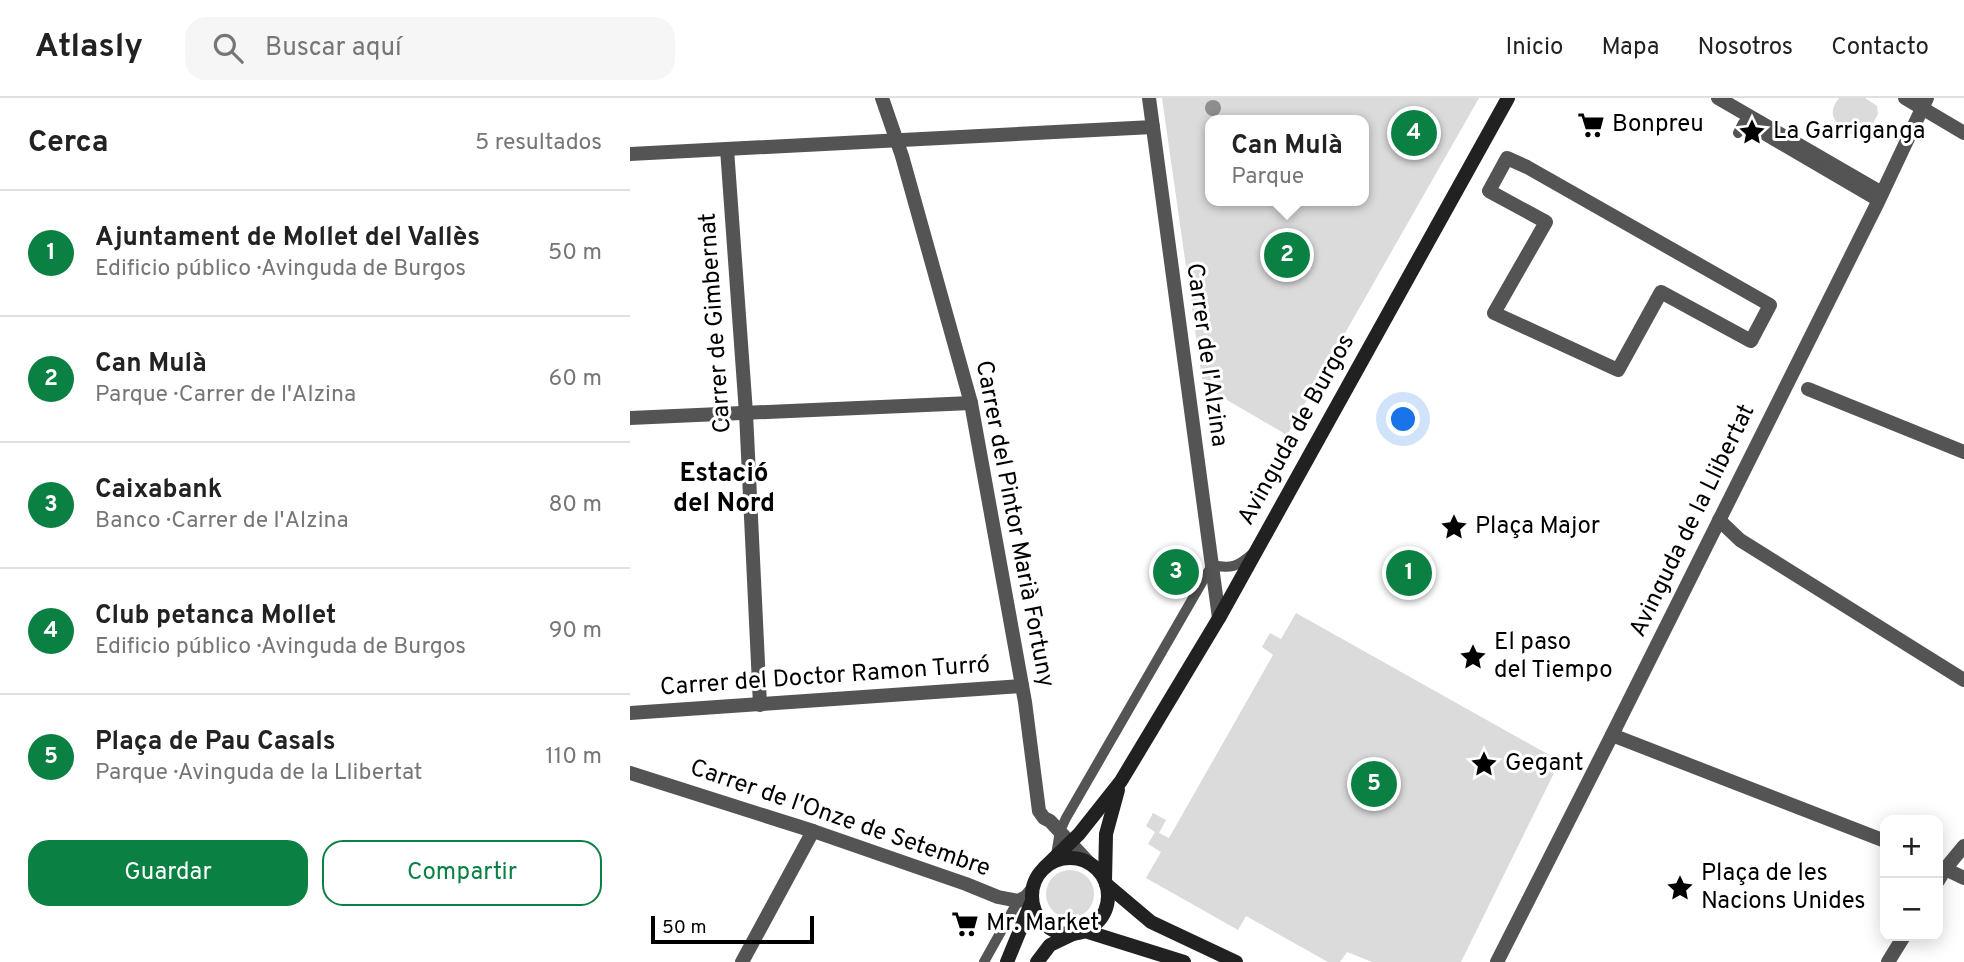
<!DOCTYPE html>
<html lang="es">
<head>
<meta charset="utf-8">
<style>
	body { margin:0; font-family:Overpass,sans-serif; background:#f6f6f6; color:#222 }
	.controls { position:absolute; right:21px; bottom:21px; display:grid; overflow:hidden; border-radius:14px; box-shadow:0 4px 18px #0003 }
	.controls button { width:63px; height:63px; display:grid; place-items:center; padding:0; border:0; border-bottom:2px solid #e0e0e0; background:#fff; color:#222; font:35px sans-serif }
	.scale { position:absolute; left:21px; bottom:18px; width:163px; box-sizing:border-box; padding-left:7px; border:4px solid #000; border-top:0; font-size:19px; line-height:24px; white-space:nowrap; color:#000; -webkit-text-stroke:5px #fff; paint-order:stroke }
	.you { position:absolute; left:774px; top:322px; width:24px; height:24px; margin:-18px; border:5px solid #fff; border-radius:50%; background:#1a73e8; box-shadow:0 0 0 10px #1a73e833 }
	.badge { display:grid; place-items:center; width:46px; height:46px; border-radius:50%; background:#0b8043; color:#fff; font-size:23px; font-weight:700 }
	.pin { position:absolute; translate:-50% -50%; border:4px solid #fff; box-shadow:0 2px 7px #0006 }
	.popup { position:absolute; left:575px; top:17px; width:164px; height:91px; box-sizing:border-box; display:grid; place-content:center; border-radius:14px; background:#fff; filter:drop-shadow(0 2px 5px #0005); font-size:23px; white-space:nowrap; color:#767676 }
	.popup b { font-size:26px; color:#222 }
	.popup::after { content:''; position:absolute; left:50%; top:100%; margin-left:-14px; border:14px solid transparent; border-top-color:#fff }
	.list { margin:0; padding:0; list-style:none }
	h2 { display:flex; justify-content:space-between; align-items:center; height:91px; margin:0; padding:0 28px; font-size:30px }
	h2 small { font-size:23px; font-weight:400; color:#767676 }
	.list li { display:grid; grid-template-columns:46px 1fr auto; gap:21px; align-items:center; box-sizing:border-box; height:126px; padding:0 28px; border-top:2px solid #e0e0e0 }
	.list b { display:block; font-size:26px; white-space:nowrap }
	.list p { margin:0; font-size:23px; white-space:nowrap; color:#767676 }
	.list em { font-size:23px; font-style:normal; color:#767676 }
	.actions { display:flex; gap:14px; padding:21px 28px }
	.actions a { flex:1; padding:16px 0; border:2px solid #0b8043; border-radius:21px; text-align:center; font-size:24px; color:#0b8043 }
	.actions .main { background:#0b8043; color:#fff }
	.icon { flex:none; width:38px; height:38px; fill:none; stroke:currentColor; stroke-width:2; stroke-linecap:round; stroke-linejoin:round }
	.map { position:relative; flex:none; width:1334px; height:864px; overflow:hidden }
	header { display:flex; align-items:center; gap:42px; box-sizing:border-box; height:98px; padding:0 35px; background:#fff; border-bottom:2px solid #e0e0e0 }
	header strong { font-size:33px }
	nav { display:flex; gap:38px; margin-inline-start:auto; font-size:24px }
	.search { width:490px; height:63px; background:#f6f6f6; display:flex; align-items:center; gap:18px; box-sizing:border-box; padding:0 24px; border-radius:21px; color:#767676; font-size:26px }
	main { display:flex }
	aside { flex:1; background:#fff }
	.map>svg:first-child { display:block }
</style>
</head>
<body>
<header>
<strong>Atlasly</strong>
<div class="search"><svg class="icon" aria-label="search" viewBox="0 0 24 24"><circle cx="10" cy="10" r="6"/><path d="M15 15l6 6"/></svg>Buscar aquí</div>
<nav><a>Inicio</a><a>Mapa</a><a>Nosotros</a><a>Contacto</a></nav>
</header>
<main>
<aside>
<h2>Cerca<small>5 resultados</small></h2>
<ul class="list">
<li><span class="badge">1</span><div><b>Ajuntament de Mollet del Vallès</b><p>Edificio público · Avinguda de Burgos</p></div><em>50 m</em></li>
<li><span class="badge">2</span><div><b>Can Mulà</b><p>Parque · Carrer de l'Alzina</p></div><em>60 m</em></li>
<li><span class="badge">3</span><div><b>Caixabank</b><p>Banco · Carrer de l'Alzina</p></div><em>80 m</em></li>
<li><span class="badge">4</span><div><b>Club petanca Mollet</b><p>Edificio público · Avinguda de Burgos</p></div><em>90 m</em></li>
<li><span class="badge">5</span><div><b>Plaça de Pau Casals</b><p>Parque · Avinguda de la Llibertat</p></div><em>110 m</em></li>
</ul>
<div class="actions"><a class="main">Guardar</a><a>Compartir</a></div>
</aside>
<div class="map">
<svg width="1334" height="864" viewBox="0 0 1334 864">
	<rect width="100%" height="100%" fill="#fff"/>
	<g fill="#dbdbdb" fill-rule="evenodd">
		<path d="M 532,0 L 849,0 L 657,337 L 573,288 ZM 580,22 L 734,22 L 734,103 L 580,103 Z"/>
		<path d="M 1209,0 L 1235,0 L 1247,8 L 1248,16 L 1236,39 L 1227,40 C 1211,30 1193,20 1209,0 Z"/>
		<path d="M 666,515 L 930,663 L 831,864 L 742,864 L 717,854 L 710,864 L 698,864 L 616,818 L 608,832 L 516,780 L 531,754 L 518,746 L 525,734 L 516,728 L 523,715 L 536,722 L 529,735 L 539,740 L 643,557 L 632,549 L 640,535 L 651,541 Z"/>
		<circle cx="440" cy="796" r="24"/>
	</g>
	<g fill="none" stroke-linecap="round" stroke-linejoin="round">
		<g stroke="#545454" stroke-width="10">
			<path d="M 1108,35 L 1113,25 L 1248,104"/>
			<path d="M 426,757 L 430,733 L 436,720 L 582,467 C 601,471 607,469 622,456"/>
			<path d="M 354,864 L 388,803"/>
		</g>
		<g stroke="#545454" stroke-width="14">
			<path d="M 252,0 L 272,58 L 341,305 L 395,604 L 409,713 L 414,720 L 420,723 L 459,765"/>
			<path d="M 519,0 L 589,520"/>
			<path d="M 1088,0 L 1252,95"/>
			<path d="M 1275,0 L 1334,35"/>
			<path d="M 97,51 L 116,315 L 130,607"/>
			<path d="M 0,56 L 523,29"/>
			<path d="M 877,60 L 897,69 L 1140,207 L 1121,243 L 1031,194 L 988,272 L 864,215 L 916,124 L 859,93 Z"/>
			<path d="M 1178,291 L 1334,354"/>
			<path d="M 0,320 L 341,305"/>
			<path d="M 1089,422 L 1110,442 L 1334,582"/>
			<path d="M 0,615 L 392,588"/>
			<path d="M 982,637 L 1255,743"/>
			<path d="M 0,675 L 183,733 L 336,786 L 368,799 L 388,803 L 396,799 L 402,792"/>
			<path d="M 1309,768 L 1334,780"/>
			<path d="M 1308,783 L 1315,771 L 1334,748"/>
			<path d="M 112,864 L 183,733"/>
			<path d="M 867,864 L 982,637 L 1248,104 L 1297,0"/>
			<path d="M 1258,864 L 1274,838"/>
		</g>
		<g stroke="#212121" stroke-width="14">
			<circle cx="440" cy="798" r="38"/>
			<path d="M 414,770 L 449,736 L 491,683 L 589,520 L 878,0"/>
			<path d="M 475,783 L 476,736 L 488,692"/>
			<path d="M 476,786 L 521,824 L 606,864"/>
			<path d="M 455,833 L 554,864"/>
			<path d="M 377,864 L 402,803"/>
			<path d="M 407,864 L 420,847 L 443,836"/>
		</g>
	</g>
	<circle fill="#8e8e8e" cx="583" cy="10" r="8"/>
	<defs>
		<symbol id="supermarket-bare" viewBox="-9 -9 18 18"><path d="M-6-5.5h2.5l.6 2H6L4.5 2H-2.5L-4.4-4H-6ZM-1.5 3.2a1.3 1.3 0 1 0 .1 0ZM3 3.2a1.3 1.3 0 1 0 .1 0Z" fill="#000" stroke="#fff" stroke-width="2.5" paint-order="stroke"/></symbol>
		<symbol id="sight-bare" viewBox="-9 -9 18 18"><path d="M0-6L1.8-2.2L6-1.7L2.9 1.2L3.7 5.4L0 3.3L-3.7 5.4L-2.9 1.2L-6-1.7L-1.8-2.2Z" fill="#000" stroke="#fff" stroke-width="2.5" paint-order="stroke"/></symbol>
	</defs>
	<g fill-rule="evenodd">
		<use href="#supermarket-bare" x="942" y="8" width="38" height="38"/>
		<use href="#sight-bare" x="1103" y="15" width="38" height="38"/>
		<use href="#sight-bare" x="805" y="410" width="38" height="38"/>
		<use href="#sight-bare" x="824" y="540" width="38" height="38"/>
		<use href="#sight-bare" x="835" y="647" width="38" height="38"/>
		<use href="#sight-bare" x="1031" y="771" width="38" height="38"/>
		<use href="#supermarket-bare" x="316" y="807" width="38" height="38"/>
	</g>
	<g text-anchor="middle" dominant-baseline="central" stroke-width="6" stroke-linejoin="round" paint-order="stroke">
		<g font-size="24" fill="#000" stroke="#fff" text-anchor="start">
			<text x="982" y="27">Bonpreu</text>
			<text x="1143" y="34">La Garriganga</text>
			<text x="845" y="429">Plaça Major</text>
			<text x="864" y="545">El paso<tspan x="864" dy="28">del Tiempo</tspan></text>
			<text x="875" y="666">Gegant</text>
			<text x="1071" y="776">Plaça de les<tspan x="1071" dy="28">Nacions Unides</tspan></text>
			<text x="356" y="826">Mr. Market</text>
		</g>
		<g font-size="24" fill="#000" stroke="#fff">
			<text transform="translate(86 225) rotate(-94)">Carrer de Gimbernat</text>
			<text transform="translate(576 257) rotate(82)">Carrer de l'Alzina</text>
			<text transform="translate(667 332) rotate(-61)">Avinguda de Burgos</text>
			<text transform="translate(1063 423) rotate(-64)">Avinguda de la Llibertat</text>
			<text transform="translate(384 426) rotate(79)">Carrer del Pintor Marià Fortuny</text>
			<text transform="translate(195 579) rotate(-4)">Carrer del Doctor Ramon Turró</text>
			<text transform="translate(210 721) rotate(19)">Carrer de l'Onze de Setembre</text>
		</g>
		<g font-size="26" font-weight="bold" fill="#000" stroke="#fff">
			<text x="94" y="376">Estació<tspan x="94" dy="30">del Nord</tspan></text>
		</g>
	</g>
</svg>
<div class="controls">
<button>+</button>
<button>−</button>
</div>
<div class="scale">50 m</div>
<div class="you"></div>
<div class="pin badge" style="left:779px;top:475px">1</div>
<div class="pin badge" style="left:657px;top:157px">2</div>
<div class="popup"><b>Can Mulà</b>Parque</div>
<div class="pin badge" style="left:546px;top:474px">3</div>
<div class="pin badge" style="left:784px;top:35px">4</div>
<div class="pin badge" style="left:744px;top:686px">5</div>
</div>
</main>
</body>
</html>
